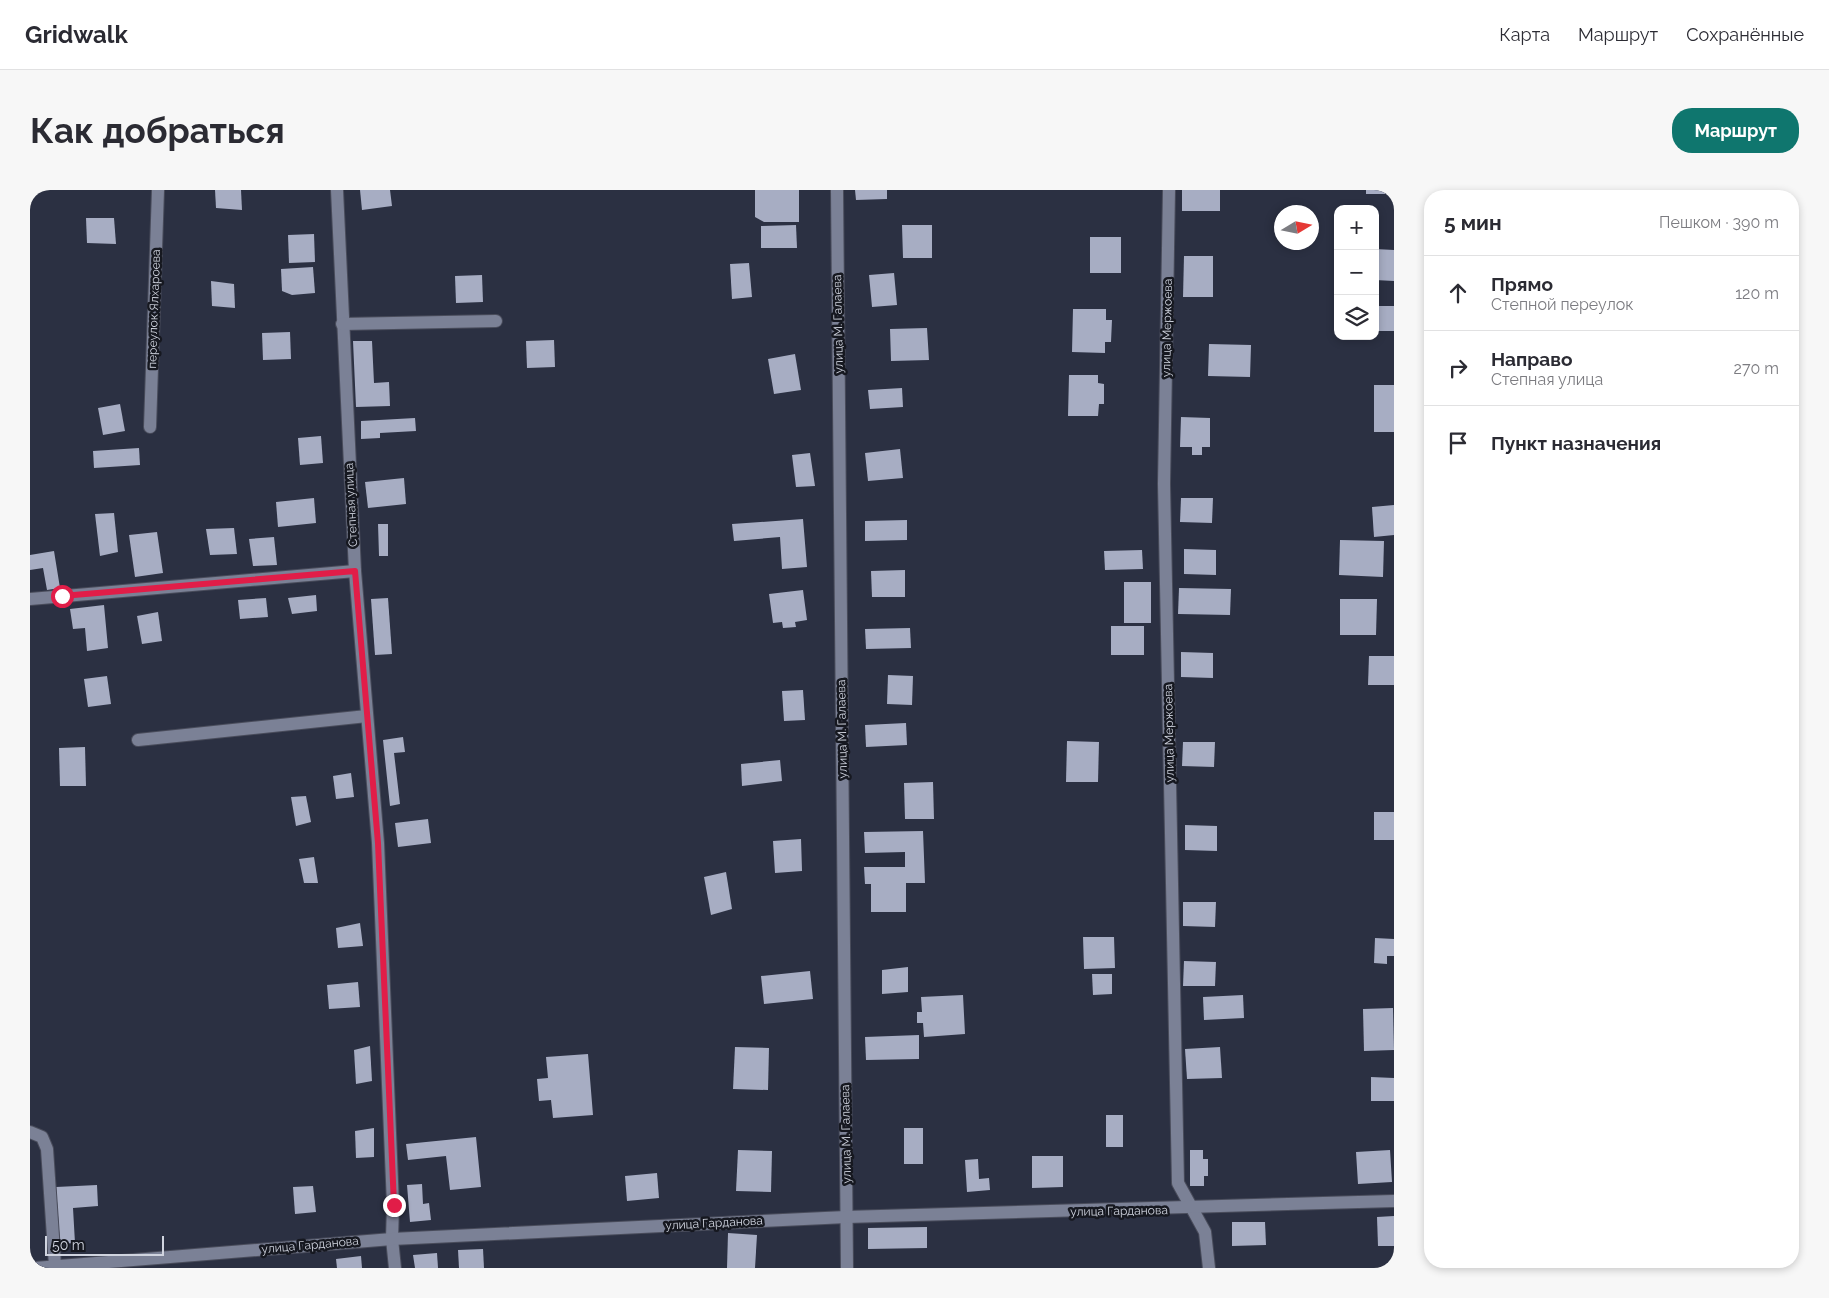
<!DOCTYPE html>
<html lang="ru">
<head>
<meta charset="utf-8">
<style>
	body { margin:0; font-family:Raleway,sans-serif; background:#f7f7f7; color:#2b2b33 }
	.controls { position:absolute; right:15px; top:15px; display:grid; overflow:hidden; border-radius:10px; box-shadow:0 2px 8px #0003 }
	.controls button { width:45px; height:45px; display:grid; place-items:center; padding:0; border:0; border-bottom:1px solid #e1e1e2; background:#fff; color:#2b2b33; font:25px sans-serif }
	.compass { position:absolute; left:1244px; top:15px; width:45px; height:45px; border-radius:50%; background:#fff; box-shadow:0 2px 8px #0003; rotate:80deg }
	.scale { position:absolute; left:15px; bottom:12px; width:119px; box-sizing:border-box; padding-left:5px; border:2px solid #d0d4df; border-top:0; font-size:14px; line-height:18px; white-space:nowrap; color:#d0d4df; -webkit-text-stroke:4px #161820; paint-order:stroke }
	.stop { position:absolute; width:15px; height:15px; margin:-11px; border:4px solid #e11d48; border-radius:50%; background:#fff }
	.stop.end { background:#e11d48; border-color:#fff; box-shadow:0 1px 5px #0008 }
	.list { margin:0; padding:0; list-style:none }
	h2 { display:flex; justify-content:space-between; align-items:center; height:65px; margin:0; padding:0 20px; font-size:21px }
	h2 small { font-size:16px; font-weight:400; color:#7c7c81 }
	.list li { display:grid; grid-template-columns:32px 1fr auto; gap:15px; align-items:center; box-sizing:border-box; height:75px; padding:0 20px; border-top:1px solid #e1e1e2 }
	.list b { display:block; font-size:19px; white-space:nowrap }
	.list p { margin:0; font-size:16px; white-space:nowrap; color:#7c7c81 }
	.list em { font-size:16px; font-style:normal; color:#7c7c81 }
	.icon { flex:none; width:28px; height:28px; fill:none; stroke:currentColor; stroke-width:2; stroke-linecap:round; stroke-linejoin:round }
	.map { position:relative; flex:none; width:1364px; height:1078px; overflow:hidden; border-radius:20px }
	header { display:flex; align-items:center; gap:30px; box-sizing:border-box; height:70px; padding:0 25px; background:#fff; border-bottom:1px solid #e1e1e2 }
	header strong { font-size:24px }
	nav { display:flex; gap:28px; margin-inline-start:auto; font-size:18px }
	.intro { display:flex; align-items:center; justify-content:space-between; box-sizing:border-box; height:120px; padding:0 30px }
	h1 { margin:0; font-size:35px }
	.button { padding:12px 22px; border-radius:20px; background:#0f766e; color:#fff; font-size:18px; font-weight:700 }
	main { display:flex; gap:30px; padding:0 30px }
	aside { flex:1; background:#fff; border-radius:20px; box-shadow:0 2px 8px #0003 }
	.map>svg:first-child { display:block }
</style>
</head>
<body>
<header>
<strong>Gridwalk</strong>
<nav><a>Карта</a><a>Маршрут</a><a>Сохранённые</a></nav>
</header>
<div class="intro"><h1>Как добраться</h1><a class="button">Маршрут</a></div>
<main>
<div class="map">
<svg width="1364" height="1078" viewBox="0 0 1364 1078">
	<rect width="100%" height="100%" fill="#2b3042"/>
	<g fill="#a7adc3">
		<path d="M 185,0 L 211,0 L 212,20 L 186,18 Z"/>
		<path d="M 330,0 L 360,0 L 362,16 L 332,20 Z"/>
		<path d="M 725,0 L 769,0 L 769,32 L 734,32 L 725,27 Z"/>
		<path d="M 825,0 L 857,0 L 857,9 L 826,10 Z"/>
		<rect x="1152" y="0" width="38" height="21"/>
		<rect x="1336" y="0" width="19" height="4"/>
		<path d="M 56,28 L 84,28 L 86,54 L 57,53 Z"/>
		<path d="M 766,35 L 767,58 L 731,58 L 731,36 Z"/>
		<path d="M 872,35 L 902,35 L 902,68 L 873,68 Z"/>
		<path d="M 284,44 L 285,72 L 259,73 L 258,45 Z"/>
		<rect x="1060" y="47" width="31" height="36"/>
		<path d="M 1345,59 L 1364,60 L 1364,91 L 1345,90 Z"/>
		<path d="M 1154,66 L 1183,66 L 1183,107 L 1153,107 Z"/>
		<path d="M 719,73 L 722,107 L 702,109 L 700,74 Z"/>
		<path d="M 283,77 L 285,103 L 262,105 L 252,101 L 251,79 Z"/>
		<path d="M 864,83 L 867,115 L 842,117 L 839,85 Z"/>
		<path d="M 452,85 L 453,112 L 426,113 L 425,86 Z"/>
		<path d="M 181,91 L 204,94 L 205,118 L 182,116 Z"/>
		<rect x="1345" y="116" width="19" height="25"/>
		<path d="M 1043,119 L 1076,119 L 1076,130 L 1082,130 L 1081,152 L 1075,152 L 1075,163 L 1042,162 Z"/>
		<path d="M 897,138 L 899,170 L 861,171 L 860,139 Z"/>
		<path d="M 260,142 L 261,169 L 233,170 L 232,143 Z"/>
		<path d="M 524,150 L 525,177 L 497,178 L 496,151 Z"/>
		<path d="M 323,151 L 342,151 L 344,193 L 359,192 L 360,216 L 326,217 Z"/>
		<path d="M 1179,154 L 1221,155 L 1220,187 L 1178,186 Z"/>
		<path d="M 765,164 L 771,200 L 744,204 L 738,169 Z"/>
		<path d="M 1039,185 L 1068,185 L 1068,193 L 1074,194 L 1074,214 L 1069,214 L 1068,226 L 1038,226 Z"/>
		<rect x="1344" y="195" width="20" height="47"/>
		<path d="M 872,198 L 873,217 L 840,219 L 838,200 Z"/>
		<path d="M 90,214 L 95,241 L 73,245 L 68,218 Z"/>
		<path d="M 1151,227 L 1180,228 L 1180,257 L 1172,257 L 1172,265 L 1162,265 L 1162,257 L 1150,257 Z"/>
		<path d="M 385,228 L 386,241 L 350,243 L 350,248 L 331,249 L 331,231 Z"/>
		<path d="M 291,246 L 293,273 L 270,275 L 268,248 Z"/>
		<path d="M 109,258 L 110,275 L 64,278 L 63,261 Z"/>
		<path d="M 870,259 L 873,288 L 838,291 L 835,263 Z"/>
		<path d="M 780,263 L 785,296 L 766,297 L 762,265 Z"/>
		<path d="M 374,288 L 376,314 L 338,318 L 335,292 Z"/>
		<path d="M 284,308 L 286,333 L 248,337 L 246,312 Z"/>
		<path d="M 1151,308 L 1183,308 L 1182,333 L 1150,332 Z"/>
		<path d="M 1364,315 L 1364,345 L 1344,347 L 1342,317 Z"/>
		<path d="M 84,323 L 88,362 L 70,366 L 65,324 Z"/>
		<path d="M 773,329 L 777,377 L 752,379 L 750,347 L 704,351 L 702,334 Z"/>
		<path d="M 877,330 L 877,350 L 835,351 L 835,331 Z"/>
		<path d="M 348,334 L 358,334 L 358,366 L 349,366 Z"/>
		<path d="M 204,338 L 207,364 L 180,365 L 176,339 Z"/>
		<path d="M 127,342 L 133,383 L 105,387 L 99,345 Z"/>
		<path d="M 244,347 L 247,375 L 223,376 L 219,349 Z"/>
		<path d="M 1310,350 L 1354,351 L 1353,387 L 1309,385 Z"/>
		<path d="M 1154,359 L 1186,360 L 1186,385 L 1154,384 Z"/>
		<path d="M 1112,360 L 1113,379 L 1075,380 L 1074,361 Z"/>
		<path d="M 24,361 L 30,398 L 17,400 L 13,378 L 0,380 L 0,365 Z"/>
		<path d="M 875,380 L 875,407 L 842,407 L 841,381 Z"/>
		<rect x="1094" y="392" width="27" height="41"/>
		<path d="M 1149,398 L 1201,399 L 1200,425 L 1148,424 Z"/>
		<path d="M 773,400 L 777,430 L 765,432 L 766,437 L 753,438 L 752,432 L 743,433 L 739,404 Z"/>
		<path d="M 286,405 L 287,421 L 262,424 L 258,408 Z"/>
		<path d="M 236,408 L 238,427 L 210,429 L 208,410 Z"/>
		<path d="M 358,408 L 362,464 L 345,465 L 341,409 Z"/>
		<path d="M 1310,409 L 1347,409 L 1346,445 L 1310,445 Z"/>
		<path d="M 74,415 L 78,458 L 57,461 L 55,438 L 43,439 L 40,419 Z"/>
		<path d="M 128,422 L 132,451 L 112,454 L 107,426 Z"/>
		<rect x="1081" y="436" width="33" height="29"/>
		<path d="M 880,438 L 881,458 L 836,459 L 835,439 Z"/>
		<path d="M 1151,462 L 1183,463 L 1183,488 L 1151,487 Z"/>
		<path d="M 1339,466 L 1364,466 L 1364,495 L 1338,495 Z"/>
		<path d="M 858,485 L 883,486 L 882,515 L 857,514 Z"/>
		<path d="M 77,486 L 81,514 L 58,517 L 54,489 Z"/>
		<path d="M 773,500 L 775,530 L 754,531 L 752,501 Z"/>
		<path d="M 876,533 L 877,555 L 836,557 L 835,535 Z"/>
		<path d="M 373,547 L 375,562 L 364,563 L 370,614 L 360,616 L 353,550 Z"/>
		<path d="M 1037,551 L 1069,552 L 1068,592 L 1036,592 Z"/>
		<path d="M 1153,552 L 1185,552 L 1184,577 L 1152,576 Z"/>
		<path d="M 55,557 L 56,596 L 30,596 L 29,558 Z"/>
		<path d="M 750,570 L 752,591 L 712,596 L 711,574 Z"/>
		<path d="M 321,583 L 324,607 L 306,609 L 303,586 Z"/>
		<path d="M 903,592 L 904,629 L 875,629 L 874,593 Z"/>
		<path d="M 276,606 L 281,632 L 266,636 L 261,607 Z"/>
		<rect x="1344" y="622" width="20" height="28"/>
		<path d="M 398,629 L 401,653 L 368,657 L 365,633 Z"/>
		<path d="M 1155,635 L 1187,636 L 1187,661 L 1155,660 Z"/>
		<path d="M 893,641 L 895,693 L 876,693 L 876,722 L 841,722 L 841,694 L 835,694 L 834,677 L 875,677 L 875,662 L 835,663 L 834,642 Z"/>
		<path d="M 771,649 L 772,681 L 745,683 L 743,651 Z"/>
		<path d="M 284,667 L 288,693 L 274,693 L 269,669 Z"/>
		<path d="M 696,682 L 702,719 L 681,725 L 674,687 Z"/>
		<path d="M 1153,712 L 1186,712 L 1185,737 L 1153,736 Z"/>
		<path d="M 330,733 L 333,756 L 308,758 L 306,738 Z"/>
		<path d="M 1053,747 L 1084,747 L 1085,778 L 1054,779 Z"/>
		<path d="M 1345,748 L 1364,749 L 1364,766 L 1357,766 L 1357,774 L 1344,773 Z"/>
		<path d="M 1154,771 L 1186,772 L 1185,796 L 1153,796 Z"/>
		<path d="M 878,777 L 878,802 L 852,804 L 852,780 Z"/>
		<path d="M 780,781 L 783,809 L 734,814 L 731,786 Z"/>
		<path d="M 1062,784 L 1082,784 L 1082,804 L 1063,805 Z"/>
		<path d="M 328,792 L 330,817 L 299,819 L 297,795 Z"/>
		<path d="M 933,805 L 935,844 L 894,847 L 893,833 L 887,833 L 887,822 L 892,822 L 891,807 Z"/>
		<path d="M 1213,805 L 1214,828 L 1174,830 L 1173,807 Z"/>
		<path d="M 1363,818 L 1364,860 L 1334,861 L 1333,819 Z"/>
		<path d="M 889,845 L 889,869 L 836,870 L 835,847 Z"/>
		<path d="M 340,856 L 342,891 L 326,894 L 324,860 Z"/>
		<path d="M 705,857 L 739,858 L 738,900 L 703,899 Z"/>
		<path d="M 1190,857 L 1192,888 L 1157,889 L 1155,859 Z"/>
		<path d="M 558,864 L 563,925 L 523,928 L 521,910 L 509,911 L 507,889 L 518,888 L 516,867 Z"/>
		<path d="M 1341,887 L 1364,888 L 1364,911 L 1341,911 Z"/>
		<rect x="1076" y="925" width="17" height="32"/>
		<path d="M 344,938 L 344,967 L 326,968 L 325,941 Z"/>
		<rect x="874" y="938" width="19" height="36"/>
		<path d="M 446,947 L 451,997 L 420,1000 L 416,966 L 378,970 L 376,954 Z"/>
		<path d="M 708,960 L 742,961 L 741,1002 L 706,1001 Z"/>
		<path d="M 1160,960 L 1173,960 L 1173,969 L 1178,969 L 1178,986 L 1174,986 L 1174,996 L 1160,996 Z"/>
		<path d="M 1360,960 L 1362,992 L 1328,994 L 1326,962 Z"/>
		<path d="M 1002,966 L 1033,966 L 1033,997 L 1002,998 Z"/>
		<path d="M 948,969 L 949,989 L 959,988 L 960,1000 L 937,1002 L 935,970 Z"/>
		<path d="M 627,983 L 629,1008 L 597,1011 L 595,986 Z"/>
		<path d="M 392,994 L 393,1014 L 399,1013 L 401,1030 L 380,1032 L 377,995 Z"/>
		<path d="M 67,995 L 68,1016 L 43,1018 L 45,1053 L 30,1054 L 26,997 Z"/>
		<path d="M 283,996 L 286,1022 L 265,1024 L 263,997 Z"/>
		<path d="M 1364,1026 L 1364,1056 L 1348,1056 L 1347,1027 Z"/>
		<path d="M 1202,1032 L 1235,1032 L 1236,1055 L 1202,1056 Z"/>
		<path d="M 897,1037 L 897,1058 L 838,1059 L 838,1038 Z"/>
		<path d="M 698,1043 L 727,1045 L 725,1078 L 697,1078 Z"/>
		<path d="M 453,1059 L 454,1078 L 429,1078 L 428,1060 Z"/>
		<path d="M 407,1063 L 408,1078 L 385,1078 L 383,1065 Z"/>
		<path d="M 331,1066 L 332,1078 L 307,1078 L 306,1069 Z"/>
	</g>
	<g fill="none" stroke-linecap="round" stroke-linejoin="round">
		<defs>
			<g id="minor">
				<path d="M 307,0 L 325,381 L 348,653 L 363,1015 L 362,1049 L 365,1078"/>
				<path d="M 807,0 L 817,1078"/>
				<path d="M 1139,0 L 1134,294 L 1148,993 L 1175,1042 L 1179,1078"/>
				<path d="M 312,134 L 466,131"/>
				<path d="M 120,237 L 128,0"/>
				<path d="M 0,409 L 325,381"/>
				<path d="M 108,550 L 337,526"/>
				<path d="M 0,942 L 12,947 L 17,959 L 25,1076"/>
				<path d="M 5,1078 L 362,1049 L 816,1027 L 1364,1011"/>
			</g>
		</defs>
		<use href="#minor" stroke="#494c5b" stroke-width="14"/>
		<use href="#minor" stroke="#7b8196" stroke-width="12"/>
	</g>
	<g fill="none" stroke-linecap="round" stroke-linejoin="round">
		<path stroke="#e11d48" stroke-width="6" d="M 32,406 L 325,381 L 348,653 L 364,1015"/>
	</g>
	<g text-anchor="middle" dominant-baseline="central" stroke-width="5" stroke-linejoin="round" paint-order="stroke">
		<g font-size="12" fill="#d0d4df" stroke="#161820">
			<text transform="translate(124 119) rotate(-88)">переулок Ялхароева</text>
			<text transform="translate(808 134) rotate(-91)">улица М. Галаева</text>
			<text transform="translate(1137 138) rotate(-89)">улица Мержоева</text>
			<text transform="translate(321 315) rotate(-93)">Степная улица</text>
			<text transform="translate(812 539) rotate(-91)">улица М. Галаева</text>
			<text transform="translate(1139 543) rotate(-91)">улица Мержоева</text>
			<text transform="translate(816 944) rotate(-91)">улица М. Галаева</text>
			<text transform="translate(1089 1021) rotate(-1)">улица Гарданова</text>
			<text transform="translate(684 1033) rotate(-3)">улица Гарданова</text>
			<text transform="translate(280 1055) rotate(-5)">улица Гарданова</text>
		</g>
	</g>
</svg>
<div class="controls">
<button>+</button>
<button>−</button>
<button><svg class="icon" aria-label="layers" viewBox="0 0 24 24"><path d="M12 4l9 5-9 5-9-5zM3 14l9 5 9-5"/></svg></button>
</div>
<svg class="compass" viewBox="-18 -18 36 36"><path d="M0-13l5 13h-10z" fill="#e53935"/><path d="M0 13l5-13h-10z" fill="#7c7c81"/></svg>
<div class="scale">50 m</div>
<div class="stop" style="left:32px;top:406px"></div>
<div class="stop end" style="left:364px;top:1015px"></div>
</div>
<aside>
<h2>5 мин<small>Пешком · 390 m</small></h2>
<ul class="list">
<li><svg class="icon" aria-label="ahead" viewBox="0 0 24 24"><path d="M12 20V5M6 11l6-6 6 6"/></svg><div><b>Прямо</b><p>Степной переулок</p></div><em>120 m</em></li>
<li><svg class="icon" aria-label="right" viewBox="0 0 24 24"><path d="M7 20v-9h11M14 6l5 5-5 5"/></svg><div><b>Направо</b><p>Степная улица</p></div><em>270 m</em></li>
<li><svg class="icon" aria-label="arrive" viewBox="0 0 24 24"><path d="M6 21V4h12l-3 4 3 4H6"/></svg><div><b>Пункт назначения</b></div></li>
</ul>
</aside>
</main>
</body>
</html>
